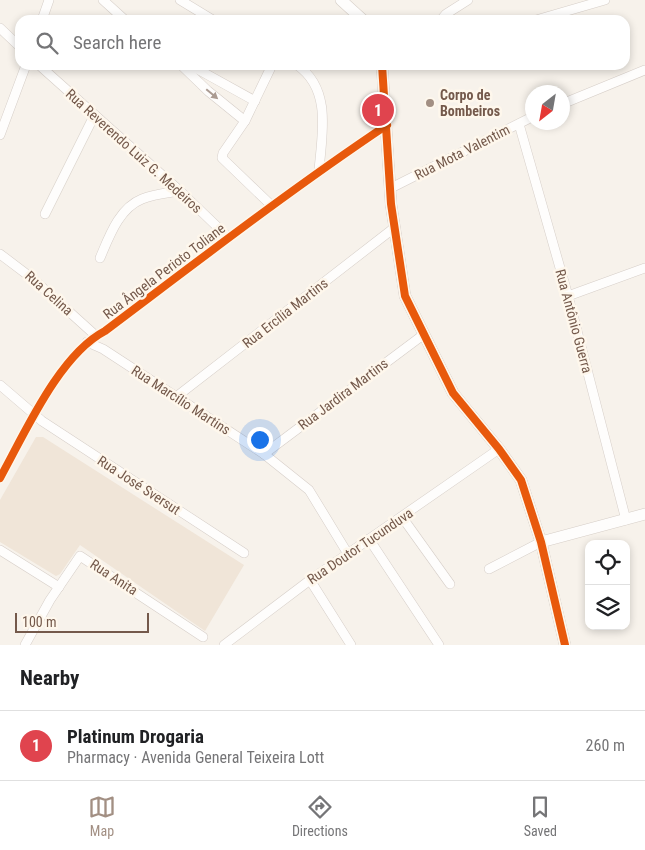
<!DOCTYPE html>
<html lang="en">
<head>
<meta charset="utf-8">
<style>
	body { margin:0; font-family:"Roboto Condensed",sans-serif; background:#f2f2f2; color:#202124 }
	.controls { position:absolute; right:15px; bottom:15px; display:grid; overflow:hidden; border-radius:10px; box-shadow:0 2px 8px #0003 }
	.controls button { width:45px; height:45px; display:grid; place-items:center; padding:0; border:0; border-bottom:1px solid #e0e0e0; background:#fff; color:#202124; font:25px sans-serif }
	.compass { position:absolute; left:525px; top:85px; width:45px; height:45px; border-radius:50%; background:#fff; box-shadow:0 2px 8px #0003; rotate:211deg }
	.scale { position:absolute; left:15px; bottom:12px; width:134px; box-sizing:border-box; padding-left:5px; border:2px solid #74594b; border-top:0; font-size:14px; line-height:18px; white-space:nowrap; color:#74594b; -webkit-text-stroke:4px #fef7ec; paint-order:stroke }
	.you { position:absolute; left:259px; top:439px; width:18px; height:18px; margin:-12px; border:4px solid #fff; border-radius:50%; background:#1a73e8; box-shadow:0 0 0 8px #1a73e833 }
	.badge { display:grid; place-items:center; width:32px; height:32px; border-radius:50%; background:#a28f83; color:#fff; font-size:16px; font-weight:700 }
	.pin { position:absolute; translate:-50% -50%; border:2px solid #fff; box-shadow:0 1px 5px #0006 }
	.list { margin:0; padding:0; list-style:none }
	h2 { display:flex; justify-content:space-between; align-items:center; height:65px; margin:0; padding:0 20px; font-size:21px }
	h2 small { font-size:16px; font-weight:400; color:#757577 }
	.list li { display:grid; grid-template-columns:32px 1fr auto; gap:15px; align-items:center; box-sizing:border-box; height:70px; padding:0 20px; border-top:1px solid #e0e0e0 }
	.list b { display:block; font-size:19px; white-space:nowrap }
	.list p { margin:0; font-size:16px; white-space:nowrap; color:#757577 }
	.list em { font-size:16px; font-style:normal; color:#757577 }
	.icon { flex:none; width:28px; height:28px; fill:none; stroke:currentColor; stroke-width:2; stroke-linecap:round; stroke-linejoin:round }
	.map { position:relative; flex:none; width:645px; height:645px; overflow:hidden }
	.search { position:absolute; background:#fff; box-shadow:0 2px 8px #0003; left:15px; right:15px; top:15px; height:55px; display:flex; align-items:center; gap:12px; box-sizing:border-box; padding:0 18px; border-radius:15px; color:#757577; font-size:19px }
	.sheet { height:135px; background:#fff }
	nav { display:flex; justify-content:space-around; align-items:center; box-sizing:border-box; height:70px; border-top:1px solid #e0e0e0; background:#fff; font-size:14px; color:#757577 }
	nav a { display:grid; justify-items:center; gap:2px }
	nav .on { color:#a28f83 }
	.map>svg:first-child { display:block }
</style>
</head>
<body>
<div class="map">
<svg width="645" height="645" viewBox="0 0 645 645">
	<rect width="100%" height="100%" fill="#f7f2eb"/>
	<path fill="#f0e5d8" d="M 36,437 L 43,437 L 244,565 L 205,631 L 80,545 L 60,574 L 56,576 L 0,542 L 0,500 Z"/>
	<g fill="none" stroke-linecap="round" stroke-linejoin="round">
		<defs>
			<g id="street">
				<path d="M 103,0 L 125,20"/>
				<path d="M 180,0 L 213,20"/>
				<path d="M 42,20 L 49,0"/>
				<path d="M 441,20 L 446,14 L 468,0"/>
				<path d="M 536,20 L 605,0"/>
				<path d="M 0,28 L 20,47"/>
				<path d="M 39,65 L 180,191 L 229,238"/>
				<path d="M 181,65 L 208,91 L 245,121"/>
				<path d="M 190,65 L 255,101"/>
				<path d="M 297,65 C 332,89 322,134 319,170"/>
				<path d="M 562,104 L 645,70"/>
				<path d="M 519,124 L 568,296 L 626,520"/>
				<path d="M 0,135 L 26,65"/>
				<path d="M 391,188 L 532,117"/>
				<path d="M 272,206 L 222,158 L 223,153 L 245,121 L 272,65"/>
				<path d="M 45,214 L 94,116"/>
				<path d="M 0,254 L 33,279 L 95,335"/>
				<path d="M 100,258 C 109,237 119,208 142,199 C 154,194 168,193 180,191"/>
				<path d="M 568,296 L 645,268"/>
				<path d="M 87,342 L 103,349 L 264,454 L 309,490 L 348,554"/>
				<path d="M 0,385 L 42,421 L 244,553"/>
				<path d="M 176,397 L 394,228"/>
				<path d="M 264,454 L 423,335"/>
				<path d="M 0,478 C 25,433 59,355 105,331 C 198,261 290,190 387,125"/>
				<path d="M 402,517 L 450,584"/>
				<path d="M 369,539 L 439,645"/>
				<path d="M 0,550 L 59,587"/>
				<path d="M 489,569 L 541,542"/>
				<path d="M 310,580 L 351,645"/>
				<path d="M 25,645 L 50,600 L 80,556 L 203,637"/>
				<path d="M 224,645 L 310,580 L 499,449"/>
			</g>
			<g id="secondary">
				<path d="M 341,0 L 363,20"/>
				<path d="M 382,65 L 391,204 L 405,296 L 453,393 L 499,449 L 521,480 L 541,542 L 565,645"/>
				<path d="M 541,542 L 645,514"/>
			</g>
		</defs>
		<use href="#street" stroke="#d6cec8" stroke-width="10"/>
		<use href="#secondary" stroke="#d6cec7" stroke-width="12"/>
		<use href="#street" stroke="#fefdfc" stroke-width="9"/>
		<use href="#secondary" stroke="#fefdfc" stroke-width="11"/>
		<defs>
			<g id="cycleway">
				<path d="M 382,65 L 391,204 L 405,296 L 453,393 L 499,449 L 521,480 L 541,542 L 565,645"/>
				<path d="M 0,478 C 25,433 59,355 105,331 C 198,261 290,190 387,125"/>
			</g>
		</defs>
		<use href="#cycleway" stroke="#fef7ec" stroke-width="11"/>
		<use href="#cycleway" stroke="#e8590c" stroke-width="8"/>
	</g>
	<defs><path id="oneway-solid" d="M-6-.8H1V-3.2L6.5 0L1 3.2V.8H-6Z" transform="scale(1.25)"/></defs>
	<use fill="#ab9b92" href="#oneway-solid" transform="translate(212 94) rotate(40)"/>
	<circle fill="#a28f83" stroke="#fef7ec" stroke-width="2" cx="430" cy="103" r="5"/>
	<g text-anchor="middle" dominant-baseline="central" stroke-width="5" stroke-linejoin="round" paint-order="stroke">
		<g font-size="14" font-weight="bold" fill="#74594b" stroke="#fef7ec" text-anchor="start">
			<text x="440" y="95">Corpo de<tspan x="440" dy="16">Bombeiros</tspan></text>
		</g>
		<g font-size="14" fill="#74594b" stroke="#fef7ec">
			<text transform="translate(134 151) rotate(42)">Rua Reverendo Luiz G. Medeiros</text>
			<text transform="translate(462 152) rotate(-27)">Rua Mota Valentim</text>
			<text transform="translate(164 271) rotate(-37)">Rua Ângela Perioto Toliane</text>
			<text transform="translate(49 293) rotate(42)">Rua Celina</text>
			<text transform="translate(285 313) rotate(-38)">Rua Ercília Martins</text>
			<text transform="translate(574 321) rotate(75)">Rua Antônio Guerra</text>
			<text transform="translate(343 394) rotate(-37)">Rua Jardira Martins</text>
			<text transform="translate(181 400) rotate(33)">Rua Marcílio Martins</text>
			<text transform="translate(139 485) rotate(33)">Rua José Sversut</text>
			<text transform="translate(360 546) rotate(-34)">Rua Doutor Tucunduva</text>
			<text transform="translate(114 577) rotate(33)">Rua Anita</text>
		</g>
	</g>
</svg>
<div class="controls">
<button><svg class="icon" aria-label="locate" viewBox="0 0 24 24"><circle cx="12" cy="12" r="6"/><path d="M12 2v4M12 18v4M2 12h4M18 12h4"/></svg></button>
<button><svg class="icon" aria-label="layers" viewBox="0 0 24 24"><path d="M12 4l9 5-9 5-9-5zM3 14l9 5 9-5"/></svg></button>
</div>
<svg class="compass" viewBox="-18 -18 36 36"><path d="M0-13l5 13h-10z" fill="#e53935"/><path d="M0 13l5-13h-10z" fill="#757577"/></svg>
<div class="scale">100 m</div>
<div class="you"></div>
<div class="pin badge" style="left:378px;top:110px;background:#e0444e">1</div>
<div class="search"><svg class="icon" aria-label="search" viewBox="0 0 24 24"><circle cx="10" cy="10" r="6"/><path d="M15 15l6 6"/></svg>Search here</div>
</div>
<section class="sheet">
<h2>Nearby<small></small></h2>
<ul class="list">
<li><span class="badge" style="background:#e0444e">1</span><div><b>Platinum Drogaria</b><p>Pharmacy · Avenida General Teixeira Lott</p></div><em>260 m</em></li>
</ul>
</section>
<nav>
<a class="on"><svg class="icon" aria-label="map" viewBox="0 0 24 24"><path d="M3 6l6-2 6 2 6-2v14l-6 2-6-2-6 2zM9 4v14M15 6v14"/></svg>Map</a>
<a><svg class="icon" aria-label="directions" viewBox="0 0 24 24"><path d="M12 3l9 9-9 9-9-9zM9 14v-3h6M13 9l2 2-2 2"/></svg>Directions</a>
<a><svg class="icon" aria-label="saved" viewBox="0 0 24 24"><path d="M7 4h10v16l-5-4-5 4z"/></svg>Saved</a>
</nav>
</body>
</html>
